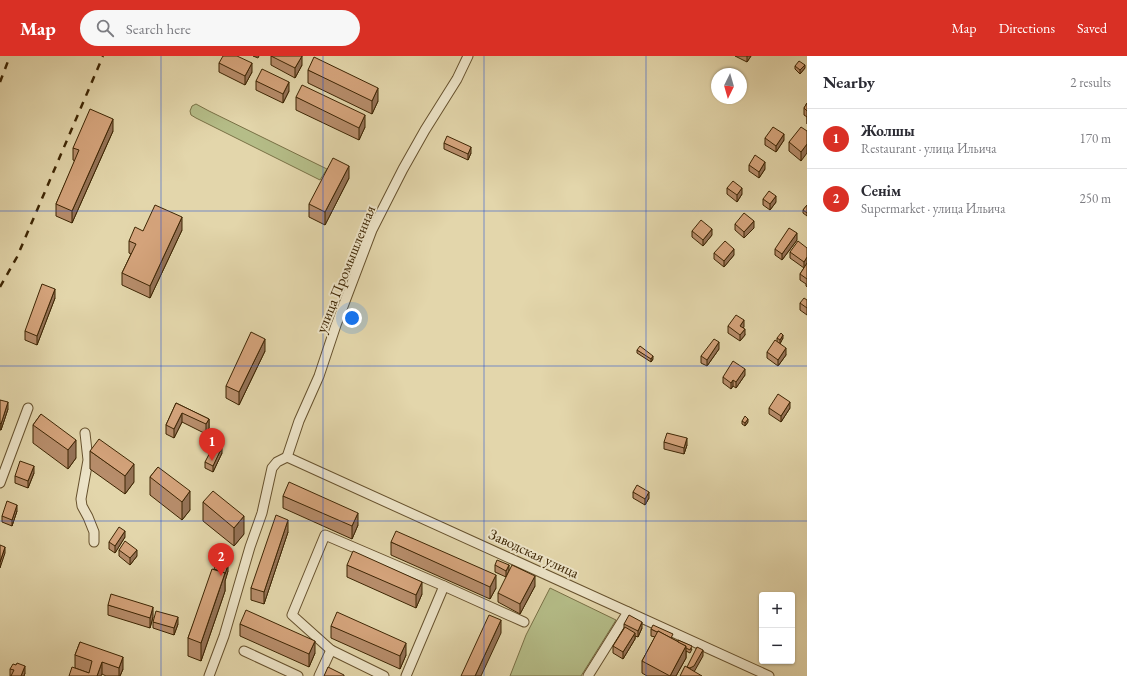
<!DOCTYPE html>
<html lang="en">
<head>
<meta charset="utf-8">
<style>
	body { margin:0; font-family:"EB Garamond",serif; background:#f7f7f7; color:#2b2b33 }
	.controls { position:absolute; right:12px; bottom:12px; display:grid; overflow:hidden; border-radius:4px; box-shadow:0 1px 3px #0004 }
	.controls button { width:36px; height:36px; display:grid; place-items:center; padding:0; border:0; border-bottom:1px solid #e1e1e2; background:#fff; color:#2b2b33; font:20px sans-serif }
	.compass { position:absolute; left:711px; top:12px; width:36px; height:36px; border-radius:50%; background:#fff; box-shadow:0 1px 3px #0004; rotate:185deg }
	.you { position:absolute; left:352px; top:262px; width:14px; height:14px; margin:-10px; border:3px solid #fff; border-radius:50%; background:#1a73e8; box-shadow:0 0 0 6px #1a73e833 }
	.badge { display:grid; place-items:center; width:26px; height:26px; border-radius:50%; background:#d93025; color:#fff; font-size:13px; font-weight:700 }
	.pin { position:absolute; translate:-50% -33px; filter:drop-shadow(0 1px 2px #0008) }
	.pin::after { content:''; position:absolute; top:21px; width:14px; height:12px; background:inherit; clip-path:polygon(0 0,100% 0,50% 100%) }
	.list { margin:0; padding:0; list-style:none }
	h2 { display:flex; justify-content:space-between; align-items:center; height:52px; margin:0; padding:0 16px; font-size:17px }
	h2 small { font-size:13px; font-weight:400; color:#7c7c81 }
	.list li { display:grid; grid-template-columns:26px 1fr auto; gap:12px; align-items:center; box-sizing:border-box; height:60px; padding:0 16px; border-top:1px solid #e1e1e2 }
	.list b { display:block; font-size:15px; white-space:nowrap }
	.list p { margin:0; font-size:13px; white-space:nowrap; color:#7c7c81 }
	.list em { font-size:13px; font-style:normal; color:#7c7c81 }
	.icon { flex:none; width:22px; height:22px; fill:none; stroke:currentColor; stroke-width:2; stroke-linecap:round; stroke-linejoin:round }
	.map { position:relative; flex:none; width:807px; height:620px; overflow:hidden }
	header { display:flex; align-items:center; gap:24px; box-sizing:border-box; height:56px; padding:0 20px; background:#d93025; color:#fff }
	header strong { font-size:19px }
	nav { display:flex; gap:22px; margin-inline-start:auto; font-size:14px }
	.search { width:280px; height:36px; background:#f7f7f7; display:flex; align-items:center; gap:10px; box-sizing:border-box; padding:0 14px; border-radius:22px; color:#7c7c81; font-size:15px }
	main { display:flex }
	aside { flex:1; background:#fff }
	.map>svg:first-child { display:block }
</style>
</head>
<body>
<header>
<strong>Map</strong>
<div class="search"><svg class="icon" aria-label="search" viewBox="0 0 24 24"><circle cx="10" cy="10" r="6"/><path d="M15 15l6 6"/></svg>Search here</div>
<nav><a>Map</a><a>Directions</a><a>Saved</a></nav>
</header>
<main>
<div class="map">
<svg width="807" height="620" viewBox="0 0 807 620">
	<rect width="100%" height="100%" fill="#e3d6ab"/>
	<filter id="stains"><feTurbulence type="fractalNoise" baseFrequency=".005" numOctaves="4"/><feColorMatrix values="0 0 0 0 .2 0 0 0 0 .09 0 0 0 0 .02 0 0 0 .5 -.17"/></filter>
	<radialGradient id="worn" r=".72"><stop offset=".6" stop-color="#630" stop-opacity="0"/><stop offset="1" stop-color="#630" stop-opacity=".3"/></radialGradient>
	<g fill="#b5bd88" stroke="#797146">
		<path d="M 196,48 L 209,55 L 327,113 L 320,124 L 196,62 L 191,59 L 190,55 L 192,50 Z"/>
		<path d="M 550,532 L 616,564 L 581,620 L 510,620 L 526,579 Z"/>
	</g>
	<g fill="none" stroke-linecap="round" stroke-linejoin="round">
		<defs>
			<g id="street">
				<path d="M 85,377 L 88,404 L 81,443 L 82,450 L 88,461 L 94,476 L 94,486"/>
				<path d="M 287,401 L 769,620"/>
				<path d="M 287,401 L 299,365 L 319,320 L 336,269 L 372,174 L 403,113 L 425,74 L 457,23 L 468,0"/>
				<path d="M 0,427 L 28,352"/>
				<path d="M 244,595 L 298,620"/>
				<path d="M 209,620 L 224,580 L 250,491 L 262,457 L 272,412 L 277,406 L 287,401"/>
				<path d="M 319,620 L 331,594"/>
				<path d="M 384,620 L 331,594 L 292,559 L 325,479 L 444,530 L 524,566"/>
				<path d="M 406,620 L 444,530"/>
				<path d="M 588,620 L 628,556"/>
			</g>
		</defs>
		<use href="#street" stroke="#66512d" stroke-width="11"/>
		<use href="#street" stroke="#ede4c8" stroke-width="9"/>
		<g stroke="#3d2503" stroke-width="2.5" stroke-dasharray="7 7" stroke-linecap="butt">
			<path d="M 0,26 L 10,0"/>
			<path d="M 0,231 L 17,201 L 103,0"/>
		</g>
	</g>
	<g fill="#b78d6b" stroke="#3d2503">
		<path d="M 253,0 L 259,0 L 258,2 Z"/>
		<path d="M 271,0 L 302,9 L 295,22 L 271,9 Z"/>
		<path d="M 735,0 L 751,0 L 747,6 Z"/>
		<path d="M 219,7 L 252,16 L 245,29 L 219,16 Z"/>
		<path d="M 795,10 L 805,12 L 800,18 L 795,13 Z"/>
		<path d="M 308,14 L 378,45 L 372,58 L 308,27 Z"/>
		<path d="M 256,25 L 289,35 L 283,47 L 256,34 Z"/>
		<path d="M 296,41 L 365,71 L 359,84 L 296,54 Z"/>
		<path d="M 807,47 L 807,68 L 807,61 L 804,59 L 804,52 Z"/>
		<path d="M 113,75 L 72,167 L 56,160 L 56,148 L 75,105 L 73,104 L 73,92 Z"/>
		<path d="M 807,75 L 801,105 L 789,95 L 789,86 Z"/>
		<path d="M 765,82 L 784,84 L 776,96 L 765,89 Z"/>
		<path d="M 444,87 L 471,97 L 468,104 L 444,93 Z"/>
		<path d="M 749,109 L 765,113 L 759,122 L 749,115 Z"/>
		<path d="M 349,122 L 325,169 L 309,161 L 309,148 Z"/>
		<path d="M 727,132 L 742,138 L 737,146 L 727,138 Z"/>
		<path d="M 763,143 L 776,146 L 770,154 L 763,149 Z"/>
		<path d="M 807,149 L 807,160 L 803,157 L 803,154 Z"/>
		<path d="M 735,168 L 754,172 L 744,182 L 735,174 Z"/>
		<path d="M 182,174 L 150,242 L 122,229 L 122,217 L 131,198 L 129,197 L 129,185 L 143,175 Z"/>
		<path d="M 692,175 L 712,179 L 703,190 L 692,181 Z"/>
		<path d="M 797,184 L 782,204 L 775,199 L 775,193 Z"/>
		<path d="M 807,192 L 807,231 L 806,230 L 806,228 L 800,224 L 800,218 L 804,212 L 790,202 L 790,196 Z"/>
		<path d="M 714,197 L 734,199 L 724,211 L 714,203 Z"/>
		<path d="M 55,242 L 37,289 L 25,284 L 25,275 Z"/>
		<path d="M 807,244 L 807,259 L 800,254 L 800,247 Z"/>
		<path d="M 728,270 L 744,271 L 743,272 L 745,279 L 740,285 L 728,277 Z"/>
		<path d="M 777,282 L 783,282 L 780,287 L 786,299 L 778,310 L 767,302 L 767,296 L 777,286 Z"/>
		<path d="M 719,293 L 707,310 L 701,307 L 701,300 Z"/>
		<path d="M 637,294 L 653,303 L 651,306 L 637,297 Z"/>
		<path d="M 265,295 L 239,349 L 226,342 L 226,330 Z"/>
		<path d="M 745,319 L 736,332 L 733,330 L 731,333 L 723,327 L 723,321 Z"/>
		<path d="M 0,344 L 8,353 L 1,374 L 0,374 Z"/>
		<path d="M 176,347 L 209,363 L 209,372 L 206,378 L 182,366 L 174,382 L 166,378 L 166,369 Z"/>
		<path d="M 769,352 L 790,352 L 781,366 L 769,358 Z"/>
		<path d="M 41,358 L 76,402 L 68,413 L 33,387 L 33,369 Z"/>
		<path d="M 742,365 L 748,366 L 745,370 L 742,368 Z"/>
		<path d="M 664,386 L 687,389 L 684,398 L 664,393 Z"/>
		<path d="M 90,395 L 134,426 L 125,438 L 90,413 Z"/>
		<path d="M 222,397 L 213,416 L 205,412 L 205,406 Z"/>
		<path d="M 158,411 L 190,454 L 182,464 L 150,439 L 150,421 Z"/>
		<path d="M 34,417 L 28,432 L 15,427 L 15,420 Z"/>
		<path d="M 633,436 L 649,442 L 645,449 L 633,442 Z"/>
		<path d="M 283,440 L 358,469 L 352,483 L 283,452 Z"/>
		<path d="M 203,446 L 244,478 L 234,490 L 203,465 Z"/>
		<path d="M 17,455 L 12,470 L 2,466 L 2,460 Z"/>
		<path d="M 288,476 L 264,548 L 251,544 L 251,532 Z"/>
		<path d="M 125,481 L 115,497 L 109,493 L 109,486 Z"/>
		<path d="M 391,486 L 496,532 L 490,543 L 391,499 Z"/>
		<path d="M 119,494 L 137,500 L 130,509 L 119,500 Z"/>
		<path d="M 347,509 L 422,538 L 416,552 L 347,521 Z"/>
		<path d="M 495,509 L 509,509 L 506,521 L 495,516 Z"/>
		<path d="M 214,513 L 228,515 L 225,525 L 225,535 L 201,605 L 188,600 L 188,582 Z"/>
		<path d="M 535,530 L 520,558 L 498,546 L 498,537 Z"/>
		<path d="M 108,549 L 153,561 L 150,572 L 108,559 Z"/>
		<path d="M 153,566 L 178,568 L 174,579 L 153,572 Z"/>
		<path d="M 240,568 L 315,597 L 309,611 L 240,580 Z"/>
		<path d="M 624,568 L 642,572 L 638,581 L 635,580 L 635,583 L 623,603 L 613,597 L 613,590 L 624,572 Z"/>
		<path d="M 331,570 L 406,599 L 400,613 L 331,582 Z"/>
		<path d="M 651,573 L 673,583 L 692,593 L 690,597 L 686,595 L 686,602 L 676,620 L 647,620 L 642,617 L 642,605 L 655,581 L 651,580 Z"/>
		<path d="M 80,586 L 123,613 L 120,620 L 106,620 L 102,618 L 89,617 L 75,612 L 75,599 Z"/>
		<path d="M 16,609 L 25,617 L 24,620 L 10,620 L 10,613 Z"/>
	</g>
	<g fill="#957357" stroke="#3d2503">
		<path d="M 302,0 L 302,9 L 295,22 L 295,12 Z"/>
		<path d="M 747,0 L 751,0 L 747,6 Z"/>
		<path d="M 252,7 L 252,16 L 245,29 L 245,20 Z"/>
		<path d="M 805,9 L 805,12 L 800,18 L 800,14 Z"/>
		<path d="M 289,26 L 289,35 L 283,47 L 283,38 Z"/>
		<path d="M 378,32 L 378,45 L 372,58 L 372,45 Z"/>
		<path d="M 365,59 L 365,71 L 359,84 L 359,72 Z"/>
		<path d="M 113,63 L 113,75 L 72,167 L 72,155 Z"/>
		<path d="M 784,78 L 784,84 L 776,96 L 776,90 Z"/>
		<path d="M 807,88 L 807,97 L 801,105 L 801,96 Z"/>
		<path d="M 471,91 L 471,97 L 468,104 L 468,98 Z"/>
		<path d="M 765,106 L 765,113 L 759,122 L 759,116 Z"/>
		<path d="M 349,110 L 349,122 L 325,169 L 325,156 Z"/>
		<path d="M 742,132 L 742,138 L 737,146 L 737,139 Z"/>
		<path d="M 776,140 L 776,146 L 770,154 L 770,148 Z"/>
		<path d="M 182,161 L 182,174 L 150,242 L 150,230 Z"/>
		<path d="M 754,165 L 754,172 L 744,182 L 744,176 Z"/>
		<path d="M 712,173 L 712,179 L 703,190 L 703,184 Z"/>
		<path d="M 797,177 L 797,184 L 782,204 L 782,198 Z"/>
		<path d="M 734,193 L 734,199 L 724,211 L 724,205 Z"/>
		<path d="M 807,201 L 807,208 L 804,212 L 804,206 Z"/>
		<path d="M 55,233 L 55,242 L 37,289 L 37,280 Z"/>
		<path d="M 744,264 L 744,271 L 740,276 L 740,270 Z"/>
		<path d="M 745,273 L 745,279 L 740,285 L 740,279 Z"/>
		<path d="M 783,279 L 783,282 L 780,288 L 780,284 Z"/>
		<path d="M 265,283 L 265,295 L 239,349 L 239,336 Z"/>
		<path d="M 719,286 L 719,293 L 707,310 L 707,304 Z"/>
		<path d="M 786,292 L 786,299 L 778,310 L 778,304 Z"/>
		<path d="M 653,300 L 653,303 L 651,306 L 651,303 Z"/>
		<path d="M 745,313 L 745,319 L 736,332 L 736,326 Z"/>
		<path d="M 733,324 L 733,330 L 731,333 L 731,327 Z"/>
		<path d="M 8,346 L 8,353 L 1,374 L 1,368 Z"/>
		<path d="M 790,346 L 790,352 L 781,366 L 781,360 Z"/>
		<path d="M 182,357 L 182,366 L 174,382 L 174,373 Z"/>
		<path d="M 209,363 L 209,372 L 206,378 L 206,368 Z"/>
		<path d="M 748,363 L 748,366 L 745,370 L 745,367 Z"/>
		<path d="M 687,382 L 687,389 L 684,398 L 684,392 Z"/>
		<path d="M 76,384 L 76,402 L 68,413 L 68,394 Z"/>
		<path d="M 222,391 L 222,397 L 213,416 L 213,410 Z"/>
		<path d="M 134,408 L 134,426 L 125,438 L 125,420 Z"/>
		<path d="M 34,410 L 34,417 L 28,432 L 28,425 Z"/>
		<path d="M 190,435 L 190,454 L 182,464 L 182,446 Z"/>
		<path d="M 649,436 L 649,442 L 645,449 L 645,443 Z"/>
		<path d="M 17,449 L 17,455 L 12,470 L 12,464 Z"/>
		<path d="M 358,457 L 358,469 L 352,483 L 352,470 Z"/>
		<path d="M 244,460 L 244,478 L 234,490 L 234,472 Z"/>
		<path d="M 288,464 L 288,476 L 264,548 L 264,536 Z"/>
		<path d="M 125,475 L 125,481 L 115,497 L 115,490 Z"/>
		<path d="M 5,491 L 5,497 L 0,512 L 0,506 Z"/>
		<path d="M 137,494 L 137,500 L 130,509 L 130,502 Z"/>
		<path d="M 228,509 L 228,515 L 225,525 L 225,535 L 201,605 L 201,587 Z"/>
		<path d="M 509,509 L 509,515 L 506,521 L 506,515 Z"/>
		<path d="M 496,519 L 496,532 L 490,543 L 490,531 Z"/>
		<path d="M 535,520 L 535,530 L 520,558 L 520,548 Z"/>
		<path d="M 422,526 L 422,538 L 416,552 L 416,539 Z"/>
		<path d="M 153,551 L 153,561 L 150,572 L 150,562 Z"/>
		<path d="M 178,561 L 178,568 L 174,579 L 174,572 Z"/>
		<path d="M 501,564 L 501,577 L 481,620 L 475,620 Z"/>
		<path d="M 642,566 L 642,572 L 638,581 L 638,575 Z"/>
		<path d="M 635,577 L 635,583 L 623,603 L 623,596 Z"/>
		<path d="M 315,585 L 315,597 L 309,611 L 309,598 Z"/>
		<path d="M 406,587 L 406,599 L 400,613 L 400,600 Z"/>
		<path d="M 686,590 L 686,602 L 676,620 L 670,620 Z"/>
		<path d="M 703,594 L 703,600 L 694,616 L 690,619 L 690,612 Z"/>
		<path d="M 123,601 L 123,613 L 120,620 L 119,620 L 119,612 Z"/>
		<path d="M 102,606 L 102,618 L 101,620 L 97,620 Z"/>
		<path d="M 25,610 L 25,617 L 24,620 L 21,620 Z"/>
	</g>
	<g fill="#d5a47c" stroke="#3d2503">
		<path d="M 223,0 L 237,0 L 252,7 L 245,20 L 219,7 Z"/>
		<path d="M 271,0 L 302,0 L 295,12 Z"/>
		<path d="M 314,1 L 378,32 L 372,45 L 308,14 Z"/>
		<path d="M 799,5 L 805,9 L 800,14 L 795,10 Z"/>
		<path d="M 262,13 L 289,26 L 283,38 L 256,25 Z"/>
		<path d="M 302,29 L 365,59 L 359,72 L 296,41 Z"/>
		<path d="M 807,47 L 807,55 L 804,52 Z"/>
		<path d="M 90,53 L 113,63 L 72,155 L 56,148 L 79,94 L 73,92 Z"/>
		<path d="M 773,71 L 784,78 L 776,90 L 765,82 Z"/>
		<path d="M 801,71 L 807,75 L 807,88 L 801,96 L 789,86 Z"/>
		<path d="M 447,80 L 471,91 L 468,98 L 444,87 Z"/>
		<path d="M 755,99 L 765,106 L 759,116 L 749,109 Z"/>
		<path d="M 333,102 L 349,110 L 325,156 L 309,148 Z"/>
		<path d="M 733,125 L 742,132 L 737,139 L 727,132 Z"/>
		<path d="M 769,135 L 776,140 L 770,148 L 763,143 Z"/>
		<path d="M 155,149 L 182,161 L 150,230 L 122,217 L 136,188 L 129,185 L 135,171 L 143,175 Z"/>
		<path d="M 807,149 L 807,157 L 803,154 Z"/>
		<path d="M 744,157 L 754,165 L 744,176 L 735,168 Z"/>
		<path d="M 701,164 L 712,173 L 703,184 L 692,175 Z"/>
		<path d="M 789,172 L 797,177 L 782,198 L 775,193 Z"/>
		<path d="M 725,185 L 734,193 L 724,205 L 714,197 Z"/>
		<path d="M 798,185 L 807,192 L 807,201 L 804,206 L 790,196 Z"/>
		<path d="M 807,207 L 807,223 L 800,218 Z"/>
		<path d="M 42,228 L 55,233 L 37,280 L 25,275 Z"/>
		<path d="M 804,242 L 807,244 L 807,252 L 800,247 Z"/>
		<path d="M 736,259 L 744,264 L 740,270 L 745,273 L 740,279 L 728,270 Z"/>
		<path d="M 251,276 L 265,283 L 239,336 L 226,330 Z"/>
		<path d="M 781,277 L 783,279 L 780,284 L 777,282 Z"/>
		<path d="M 714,283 L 719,286 L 707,304 L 701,300 Z"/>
		<path d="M 775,284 L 786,292 L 778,304 L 767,296 Z"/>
		<path d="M 640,290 L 653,300 L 651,303 L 637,294 Z"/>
		<path d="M 733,305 L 745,313 L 736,326 L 733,324 L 731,327 L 723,321 Z"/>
		<path d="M 778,338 L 790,346 L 781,360 L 769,352 Z"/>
		<path d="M 0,344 L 8,346 L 1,368 L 0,367 Z"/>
		<path d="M 176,347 L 209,363 L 206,368 L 182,357 L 174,373 L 166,369 Z"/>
		<path d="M 41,358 L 76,384 L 68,394 L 33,369 Z"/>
		<path d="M 745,360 L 748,363 L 745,367 L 742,365 Z"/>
		<path d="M 667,377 L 687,382 L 684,392 L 664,386 Z"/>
		<path d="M 99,383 L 134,408 L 125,420 L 90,395 Z"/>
		<path d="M 215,387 L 222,391 L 213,410 L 205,406 Z"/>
		<path d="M 20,405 L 34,410 L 28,425 L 15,420 Z"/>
		<path d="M 158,411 L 190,435 L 182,446 L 150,421 Z"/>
		<path d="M 289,426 L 358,457 L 352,470 L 283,440 Z"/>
		<path d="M 637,429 L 649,436 L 645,443 L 633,436 Z"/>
		<path d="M 213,435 L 244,460 L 234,472 L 203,446 Z"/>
		<path d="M 7,445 L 17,449 L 12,464 L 2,460 Z"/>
		<path d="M 276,459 L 288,464 L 264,536 L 251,532 Z"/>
		<path d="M 119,471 L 125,475 L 115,490 L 109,486 Z"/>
		<path d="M 396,475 L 496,519 L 490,531 L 391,486 Z"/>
		<path d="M 125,485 L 137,494 L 130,502 L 119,494 Z"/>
		<path d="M 0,489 L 5,491 L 0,506 Z"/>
		<path d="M 353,495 L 422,526 L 416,539 L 347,509 Z"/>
		<path d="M 497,504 L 509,509 L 506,515 L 495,509 Z"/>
		<path d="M 217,505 L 228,509 L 225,518 L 225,517 L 214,513 Z"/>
		<path d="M 512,509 L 535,520 L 520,548 L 498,537 Z"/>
		<path d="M 212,513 L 225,517 L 201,587 L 188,582 Z"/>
		<path d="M 111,538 L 153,551 L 150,562 L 108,549 Z"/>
		<path d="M 246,554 L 315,585 L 309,598 L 240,568 Z"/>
		<path d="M 156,555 L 178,561 L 174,572 L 153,566 Z"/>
		<path d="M 337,556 L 406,587 L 400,600 L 331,570 Z"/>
		<path d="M 489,559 L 501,564 L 475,620 L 461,620 Z"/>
		<path d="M 629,559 L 642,566 L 638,575 L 624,568 Z"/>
		<path d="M 653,569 L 673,578 L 671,582 L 658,575 L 657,576 L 651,573 Z"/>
		<path d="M 625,571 L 635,577 L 623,596 L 613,590 Z"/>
		<path d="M 658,575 L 686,590 L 670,620 L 642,605 Z"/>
		<path d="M 678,584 L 692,590 L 690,594 L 686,592 L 686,590 L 678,586 Z"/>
		<path d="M 80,586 L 123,601 L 119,612 L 102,606 L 97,620 L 69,620 L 72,611 L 89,617 L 92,605 L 75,599 Z"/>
		<path d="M 697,591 L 703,594 L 694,610 L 690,612 L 687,611 Z"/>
		<path d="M 17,607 L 25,610 L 21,620 L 11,620 L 14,614 L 10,613 L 13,608 L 16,609 Z"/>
		<path d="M 685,610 L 702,620 L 680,620 Z"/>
		<path d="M 328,611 L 344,619 L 344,620 L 324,620 Z"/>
	</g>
	<path fill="none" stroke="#1d4ed8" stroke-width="1" stroke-opacity="0.55" d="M 161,0 L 161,620M 323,0 L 323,620M 484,0 L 484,620M 646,0 L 646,620M 0,155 L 807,155M 0,310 L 807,310M 0,465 L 807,465"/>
	<g text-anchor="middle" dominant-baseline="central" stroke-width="4" stroke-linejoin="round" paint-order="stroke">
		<g font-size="15" fill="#3d2503" stroke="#ede4c8">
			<text transform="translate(345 213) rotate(-68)">улица Промышленная</text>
			<text transform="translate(534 497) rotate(25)">Заводская улица</text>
		</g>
	</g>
	<rect width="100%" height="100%" filter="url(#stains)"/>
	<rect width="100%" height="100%" fill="url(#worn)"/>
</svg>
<div class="controls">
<button>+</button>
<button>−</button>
</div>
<svg class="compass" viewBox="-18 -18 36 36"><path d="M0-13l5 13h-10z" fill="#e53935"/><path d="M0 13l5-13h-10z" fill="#7c7c81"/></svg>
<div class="you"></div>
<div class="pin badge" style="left:212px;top:405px">1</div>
<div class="pin badge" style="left:221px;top:520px">2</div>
</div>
<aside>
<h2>Nearby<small>2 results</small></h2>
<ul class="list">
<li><span class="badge">1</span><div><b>Жолшы</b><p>Restaurant · улица Ильича</p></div><em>170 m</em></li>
<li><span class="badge">2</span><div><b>Сенiм</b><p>Supermarket · улица Ильича</p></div><em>250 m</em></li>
</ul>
</aside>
</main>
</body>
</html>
